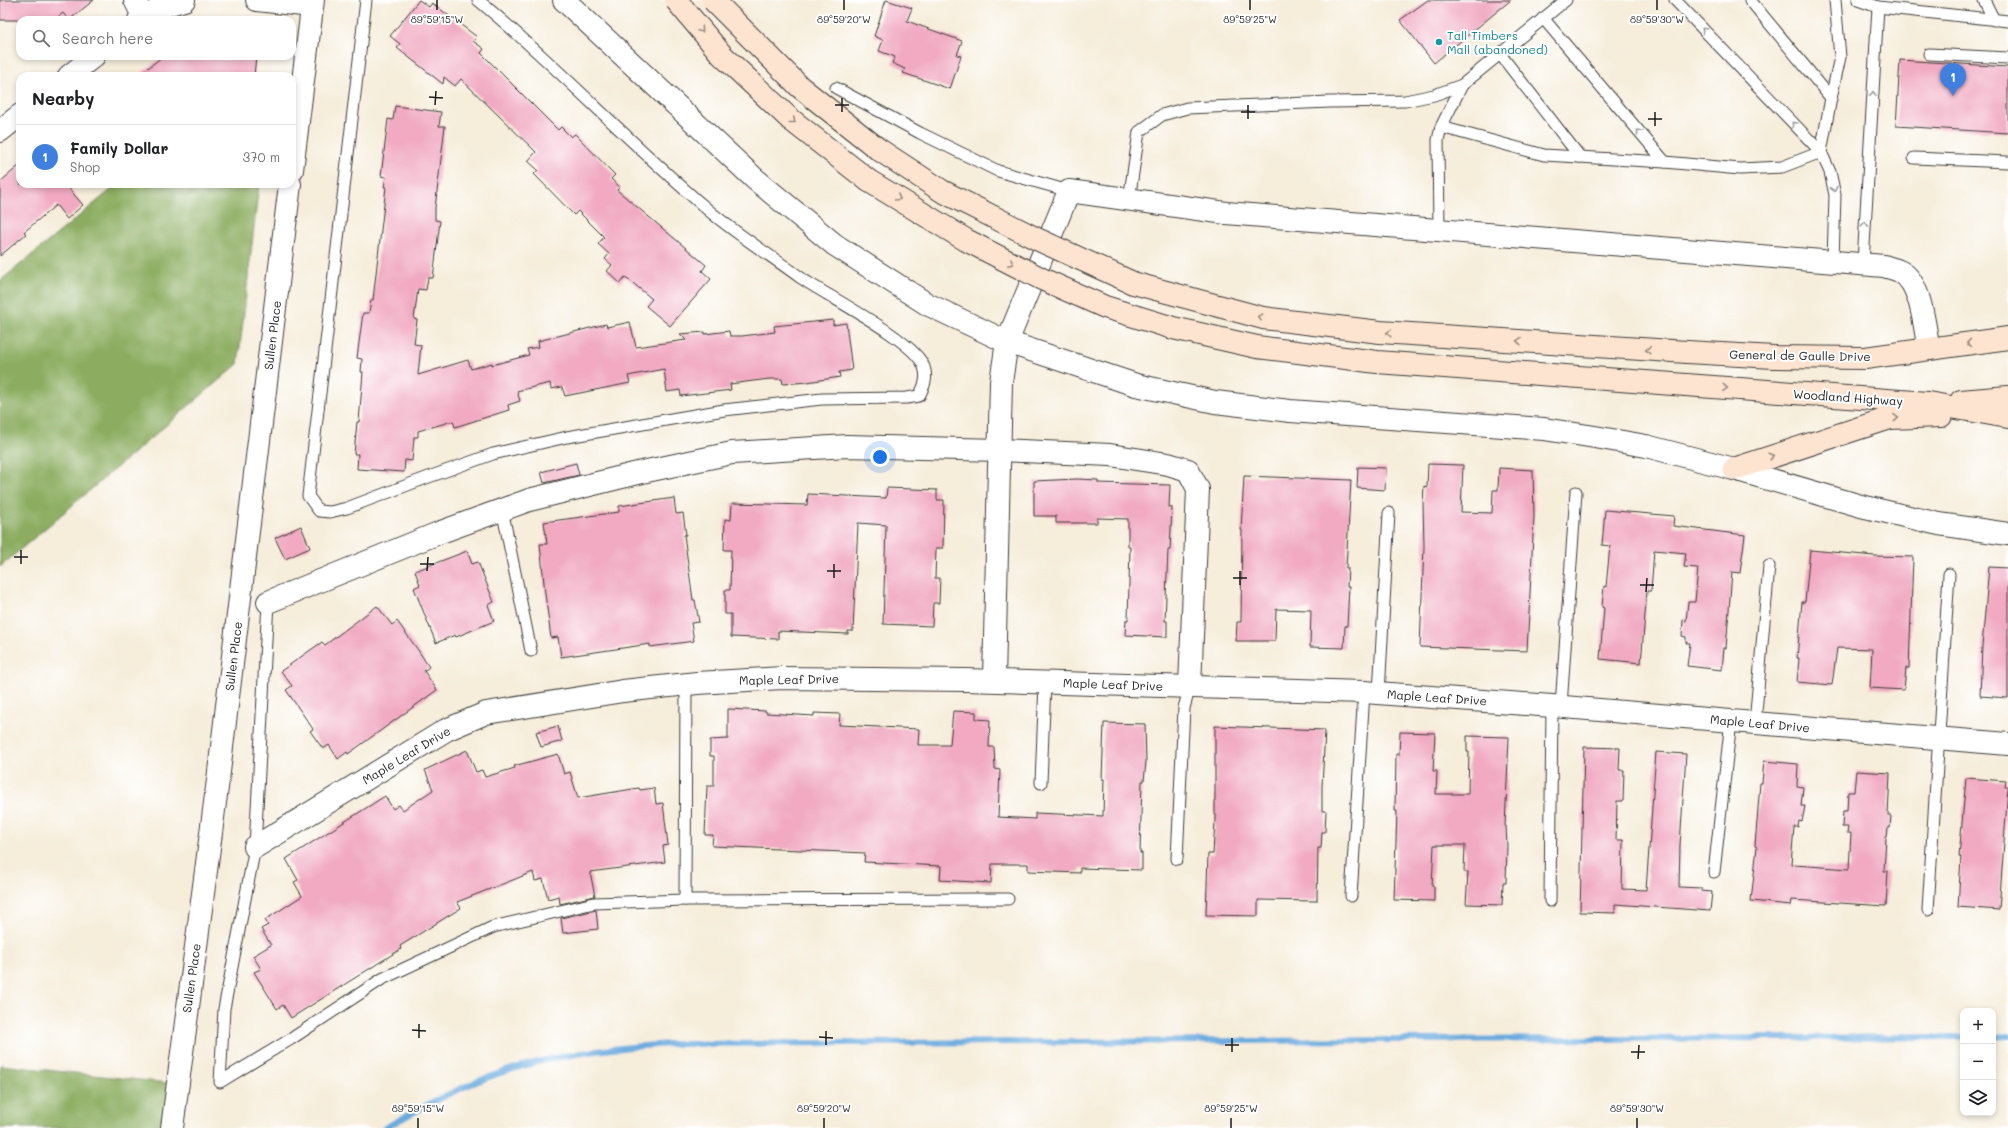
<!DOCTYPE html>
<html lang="en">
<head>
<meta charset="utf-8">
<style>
	body { margin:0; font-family:Mali,sans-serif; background:#f2f2f2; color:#202124 }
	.controls { position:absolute; right:12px; bottom:12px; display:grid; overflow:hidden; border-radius:8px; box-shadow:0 2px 6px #0003 }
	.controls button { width:36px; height:36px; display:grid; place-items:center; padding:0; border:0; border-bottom:1px solid #e0e0e0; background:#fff; color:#202124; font:20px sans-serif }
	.you { position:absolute; left:880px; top:457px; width:14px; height:14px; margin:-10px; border:3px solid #fff; border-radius:50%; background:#1a73e8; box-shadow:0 0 0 6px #1a73e833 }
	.badge { display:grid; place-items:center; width:26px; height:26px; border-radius:50%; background:#7c3aed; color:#fff; font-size:13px; font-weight:700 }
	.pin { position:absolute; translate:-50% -33px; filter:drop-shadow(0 1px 2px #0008) }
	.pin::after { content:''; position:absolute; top:21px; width:14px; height:12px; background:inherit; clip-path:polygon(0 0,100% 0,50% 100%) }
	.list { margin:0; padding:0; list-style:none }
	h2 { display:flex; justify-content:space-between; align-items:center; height:52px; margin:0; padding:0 16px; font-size:17px }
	h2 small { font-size:13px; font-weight:400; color:#757577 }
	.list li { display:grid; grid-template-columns:26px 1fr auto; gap:12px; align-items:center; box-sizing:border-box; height:64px; padding:0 16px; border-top:1px solid #e0e0e0 }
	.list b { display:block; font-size:15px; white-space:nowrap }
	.list p { margin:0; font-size:13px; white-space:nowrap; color:#757577 }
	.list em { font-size:13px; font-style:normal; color:#757577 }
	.icon { flex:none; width:22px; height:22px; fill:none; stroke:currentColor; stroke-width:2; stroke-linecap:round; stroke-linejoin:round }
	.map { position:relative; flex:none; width:2008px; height:1128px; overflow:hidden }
	.search { position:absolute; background:#fff; box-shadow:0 2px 6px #0003; left:16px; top:16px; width:280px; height:44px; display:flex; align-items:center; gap:10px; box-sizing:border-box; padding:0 14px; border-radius:12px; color:#757577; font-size:15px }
	.panel { position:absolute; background:#fff; box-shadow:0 2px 6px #0003; left:16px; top:72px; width:280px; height:116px; border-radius:12px }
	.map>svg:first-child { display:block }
</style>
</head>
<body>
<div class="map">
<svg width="2008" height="1128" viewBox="0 0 2008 1128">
	<rect width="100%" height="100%" fill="#fff"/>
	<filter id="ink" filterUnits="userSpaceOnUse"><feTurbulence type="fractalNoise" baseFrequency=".025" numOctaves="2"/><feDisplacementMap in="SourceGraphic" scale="8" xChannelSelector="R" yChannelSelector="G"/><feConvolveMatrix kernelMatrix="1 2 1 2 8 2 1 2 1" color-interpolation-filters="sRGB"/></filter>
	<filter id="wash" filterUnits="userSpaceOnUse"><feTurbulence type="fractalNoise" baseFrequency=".012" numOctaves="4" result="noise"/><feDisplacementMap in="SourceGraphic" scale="16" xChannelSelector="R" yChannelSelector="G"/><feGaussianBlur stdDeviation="0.9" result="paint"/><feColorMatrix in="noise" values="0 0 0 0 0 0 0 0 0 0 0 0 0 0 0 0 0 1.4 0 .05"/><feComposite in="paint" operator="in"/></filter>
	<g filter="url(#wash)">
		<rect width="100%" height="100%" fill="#f6edda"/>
		<g fill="#8cad61" stroke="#54643e">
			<path d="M 118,184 L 259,184 L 238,364 L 0,567 L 0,281 Z"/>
			<path d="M 0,1065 L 177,1084 L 172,1128 L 0,1128 Z"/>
		</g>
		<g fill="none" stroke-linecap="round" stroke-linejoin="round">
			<g stroke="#6aabde" stroke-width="6">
				<path d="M 1993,1037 L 2008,1036"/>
				<path d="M 385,1128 C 419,1109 453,1090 489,1077 C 548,1055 607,1048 669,1044 L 1963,1037"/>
			</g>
		</g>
		<g id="blocks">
			<g fill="#f1aac2">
				<path d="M 0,0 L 94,0 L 69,20 L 63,13 L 54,20 L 0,20 Z"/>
				<path d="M 419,0 L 429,7 L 432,3 L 477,37 L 473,41 L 484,49 L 481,53 L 558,130 L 561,127 L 571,137 L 575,134 L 615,175 L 611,179 L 620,187 L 617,190 L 706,265 L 702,271 L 711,279 L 670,326 L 646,306 L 652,299 L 627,278 L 625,277 L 620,283 L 607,271 L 612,265 L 605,259 L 609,254 L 598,244 L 604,237 L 578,211 L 574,215 L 534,174 L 538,170 L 528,161 L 536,152 L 461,79 L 455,86 L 444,77 L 443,84 L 397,48 L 400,44 L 390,36 Z"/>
				<path d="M 886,0 L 912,8 L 907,21 L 962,41 L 957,55 L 961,56 L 950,89 L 903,73 L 905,69 L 892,63 L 895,57 L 879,51 L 883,40 L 874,36 Z"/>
				<path d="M 1428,0 L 1511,0 L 1434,63 L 1400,20 Z"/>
				<path d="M 163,56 L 256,56 L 254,76 L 138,76 Z"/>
				<path d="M 1900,60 L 2008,67 L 2008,133 L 1896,126 Z"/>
				<path d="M 395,106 L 441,112 L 439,126 L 445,126 L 435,208 L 435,220 L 440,221 L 433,278 L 428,278 L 426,290 L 418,289 L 414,319 L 417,320 L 414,344 L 421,345 L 418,375 L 468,360 L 471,369 L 492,363 L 492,365 L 529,355 L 527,349 L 539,347 L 538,341 L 606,324 L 607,327 L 630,322 L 636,347 L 686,340 L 680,334 L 705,332 L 705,334 L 729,331 L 730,336 L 742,336 L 775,332 L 774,326 L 833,320 L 833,325 L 846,323 L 852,370 L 839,372 L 840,377 L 807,382 L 783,384 L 782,379 L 769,379 L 730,384 L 731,390 L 681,396 L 680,390 L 667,392 L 664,369 L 628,376 L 630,383 L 565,396 L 562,387 L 551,389 L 550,383 L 517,391 L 520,401 L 508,405 L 509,410 L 455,427 L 453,421 L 418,431 L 418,437 L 414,437 L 412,461 L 405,460 L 404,472 L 357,469 L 358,454 L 354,454 L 357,422 L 359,422 L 363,372 L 361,372 L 362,359 L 357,358 L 363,313 L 369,313 L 371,300 L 373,300 L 386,187 L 384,187 L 386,177 L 381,176 L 388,119 L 393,120 Z"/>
				<path d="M 20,165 L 20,184 L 65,184 L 83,205 L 67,219 L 56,205 L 24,232 L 26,234 L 0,256 L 0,182 Z"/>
				<path d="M 576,463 L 579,475 L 544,483 L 541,472 Z"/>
				<path d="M 1428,464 L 1463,465 L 1461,512 L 1492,513 L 1493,490 L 1498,490 L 1499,468 L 1533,470 L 1534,516 L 1527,651 L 1420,647 L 1424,546 L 1423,503 L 1424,486 L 1427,487 Z"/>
				<path d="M 1358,467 L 1386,468 L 1385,490 L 1357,488 Z"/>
				<path d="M 1244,476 L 1351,480 L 1346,568 L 1348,568 L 1347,587 L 1349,587 L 1347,626 L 1345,626 L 1344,648 L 1310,647 L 1311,610 L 1276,609 L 1275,641 L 1236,641 L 1237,622 L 1241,622 L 1242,530 L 1241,530 Z"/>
				<path d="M 1077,479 L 1098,480 L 1098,483 L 1170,485 L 1169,507 L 1172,507 L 1170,550 L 1168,550 L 1165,621 L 1167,621 L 1167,637 L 1125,635 L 1126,620 L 1128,620 L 1130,547 L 1128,547 L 1128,519 L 1097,518 L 1097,523 L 1056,523 L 1056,516 L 1034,516 L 1034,481 Z"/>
				<path d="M 887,488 L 937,490 L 937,500 L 944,500 L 943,548 L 936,548 L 935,578 L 940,578 L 939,603 L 933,603 L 932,626 L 883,624 L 886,525 L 858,523 L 853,631 L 848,631 L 848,634 L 778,631 L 778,639 L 731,637 L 731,614 L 725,614 L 725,590 L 730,590 L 731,550 L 724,550 L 725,519 L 731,520 L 732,503 L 807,505 L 808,494 L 886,498 Z"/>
				<path d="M 674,498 L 676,514 L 683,513 L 686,535 L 684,535 L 693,600 L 695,600 L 699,622 L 691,623 L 694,641 L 650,647 L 650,644 L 561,657 L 558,637 L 551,638 L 545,593 L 540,544 L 547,544 L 544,522 L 619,512 L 619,506 Z"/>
				<path d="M 1605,510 L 1674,516 L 1673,526 L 1745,535 L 1740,573 L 1732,572 L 1726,648 L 1724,648 L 1722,670 L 1687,666 L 1690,643 L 1686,643 L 1686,637 L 1682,636 L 1683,620 L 1686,621 L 1688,602 L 1695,602 L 1698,568 L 1684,567 L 1686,553 L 1654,550 L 1651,591 L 1647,591 L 1641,663 L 1600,659 L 1604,608 L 1602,607 L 1604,586 L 1606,587 L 1610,546 L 1602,545 Z"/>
				<path d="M 301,526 L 310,548 L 285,559 L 275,538 Z"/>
				<path d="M 1810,550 L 1875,556 L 1913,557 L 1909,668 L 1906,668 L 1904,690 L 1870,688 L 1872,649 L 1837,648 L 1832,685 L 1797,682 L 1799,658 L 1797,658 L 1802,602 L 1805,602 Z"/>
				<path d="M 467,551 L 472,564 L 478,562 L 494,602 L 488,605 L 494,621 L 456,637 L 455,635 L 436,643 L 414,588 L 420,585 L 415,571 Z"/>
				<path d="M 1989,567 L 2008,568 L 2008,698 L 1980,696 L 1982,646 Z"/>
				<path d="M 377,606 L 392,625 L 397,621 L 418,650 L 429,667 L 424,671 L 437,690 L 348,754 L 347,752 L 338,759 L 329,745 L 323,749 L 310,731 L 313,729 L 286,690 L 292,686 L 281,671 L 322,642 L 325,645 Z"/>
				<path d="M 728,709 L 766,711 L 766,713 L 814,716 L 814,713 L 840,714 L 839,725 L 919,729 L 918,745 L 950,745 L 953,711 L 976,712 L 976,719 L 990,720 L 989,747 L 994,747 L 995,769 L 1000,770 L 998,817 L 1035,819 L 1035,813 L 1103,816 L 1104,779 L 1102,779 L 1104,723 L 1145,724 L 1146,762 L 1144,781 L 1142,781 L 1140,853 L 1142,853 L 1142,870 L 1080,868 L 1080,873 L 1028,871 L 1028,864 L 992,864 L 991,883 L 940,880 L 941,866 L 864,862 L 865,853 L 712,846 L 713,835 L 705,835 L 707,786 L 714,786 L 714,756 L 710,756 L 710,740 L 728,739 Z"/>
				<path d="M 558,726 L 562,741 L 541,747 L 536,732 Z"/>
				<path d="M 1215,726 L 1325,730 L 1322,787 L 1322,811 L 1326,811 L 1325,832 L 1322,832 L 1321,848 L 1318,848 L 1317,901 L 1258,900 L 1258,916 L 1206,915 L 1208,854 L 1213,854 L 1215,820 Z"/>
				<path d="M 1400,732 L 1435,733 L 1433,771 L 1437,771 L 1436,794 L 1468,794 L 1469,752 L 1467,752 L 1467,736 L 1509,737 L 1505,826 L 1506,826 L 1507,845 L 1506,883 L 1503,883 L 1502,905 L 1466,904 L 1468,872 L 1464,872 L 1465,845 L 1434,845 L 1432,886 L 1434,886 L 1434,901 L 1394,900 L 1397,811 L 1395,811 L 1396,754 L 1399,755 Z"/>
				<path d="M 1584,747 L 1620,748 L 1619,770 L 1624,770 L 1623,801 L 1617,801 L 1616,840 L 1623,840 L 1622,889 L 1646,890 L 1656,752 L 1686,754 L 1680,845 L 1679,887 L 1701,888 L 1701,891 L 1712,892 L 1710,911 L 1615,904 L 1615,913 L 1580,912 Z"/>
				<path d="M 467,750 L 476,772 L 482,770 L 485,777 L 515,768 L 514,766 L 558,754 L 564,774 L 570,772 L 578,798 L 639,788 L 640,790 L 654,788 L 656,804 L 663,803 L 668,845 L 663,846 L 665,862 L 590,872 L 595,896 L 560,904 L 559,896 L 548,899 L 543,879 L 535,881 L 533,872 L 457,902 L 461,908 L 400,946 L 401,949 L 291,1018 L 283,1005 L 277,1009 L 254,972 L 261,969 L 253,956 L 271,945 L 261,929 L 268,925 L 265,920 L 302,896 L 294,882 L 298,880 L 286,859 L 385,796 L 393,809 L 399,805 L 403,810 L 433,790 L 425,770 Z"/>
				<path d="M 1764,761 L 1798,764 L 1797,786 L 1803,787 L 1801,806 L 1805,806 L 1802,822 L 1799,821 L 1798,827 L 1794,827 L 1791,864 L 1795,865 L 1849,869 L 1851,833 L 1847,833 L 1848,827 L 1842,827 L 1843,811 L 1847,811 L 1848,792 L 1854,792 L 1856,771 L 1890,773 L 1888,816 L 1891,816 L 1890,828 L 1888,828 L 1887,837 L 1886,837 L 1884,871 L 1888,871 L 1886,906 L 1792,900 L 1791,905 L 1751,901 L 1757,847 L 1755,846 L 1760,783 L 1762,783 Z"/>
				<path d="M 1966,778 L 2006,781 L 2005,787 L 2008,787 L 1999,910 L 1958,907 L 1961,857 L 1959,857 Z"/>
				<path d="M 596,910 L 598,929 L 563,933 L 561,918 Z"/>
			</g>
		</g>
	</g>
	<g filter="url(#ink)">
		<use href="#blocks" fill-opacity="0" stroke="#3d3b38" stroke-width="1"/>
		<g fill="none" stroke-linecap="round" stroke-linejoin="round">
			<defs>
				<g id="service">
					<path d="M 366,0 L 308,496 L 319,511 L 330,512 L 347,508 L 426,478 L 493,454 L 567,437 L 724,410 L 822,399 L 907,398 L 919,396 C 924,387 928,378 924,367 C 916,341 827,296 801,278 C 770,255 736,234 707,209 C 628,142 558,66 478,0"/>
					<path d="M 1675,0 L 1821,152 L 1830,172 L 1835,195 L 1833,261"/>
					<path d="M 1750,0 L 1831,98 L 1821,152"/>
					<path d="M 1858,0 L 1878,7 L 2008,21"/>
					<path d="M 1984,0 L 1994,20"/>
					<path d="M 1543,18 L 1665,162"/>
					<path d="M 1500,54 L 1580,157"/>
					<path d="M 1929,54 L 2008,58"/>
					<path d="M 836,88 L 920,133 L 998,171 L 1069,191"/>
					<path d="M 1831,98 L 1840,57 L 1835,0"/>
					<path d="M 1441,127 L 1544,155 L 1665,162 L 1740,169 L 1782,167 L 1821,152"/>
					<path d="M 1914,158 L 2008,162"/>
					<path d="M 1129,200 L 1139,132 L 1162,115 L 1187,108 L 1330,102 L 1405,101 L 1434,95 L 1462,85"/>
					<path d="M 1439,232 L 1438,140 L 1441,127 L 1462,85 L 1566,0"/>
					<path d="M 1863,263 L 1878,7"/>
					<path d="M 502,509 L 531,651"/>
					<path d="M 268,602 L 255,847 L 224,1009 L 220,1082 L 291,1039 L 382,979 L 493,927 L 594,903 L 685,900"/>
					<path d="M 686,684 L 685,900 L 1008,899"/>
					<path d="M 1379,693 L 1389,513"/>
					<path d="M 1561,706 L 1576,492"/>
					<path d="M 1755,723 L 1769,566"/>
					<path d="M 1041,783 L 1045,682"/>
					<path d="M 1177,859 L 1184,708 L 1190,686"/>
					<path d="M 1714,872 L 1731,721"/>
					<path d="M 1351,896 L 1364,692"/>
					<path d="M 1550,901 L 1552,706"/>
					<path d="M 1928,910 L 1949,574"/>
				</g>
				<g id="minor">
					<path d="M 135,0 L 143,16"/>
					<path d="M 257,0 L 312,6"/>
					<path d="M 139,20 L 167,5 L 184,0"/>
					<path d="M 69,76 L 94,56"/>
					<path d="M 0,131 L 20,115"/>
					<path d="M 268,602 L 441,532 L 529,500 L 642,472 L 732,453 L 847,446 L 999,450 L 1110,455 L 1168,464 L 1188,470 L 1198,489 L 1190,686"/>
					<path d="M 994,680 L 1001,382 L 1007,342"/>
					<path d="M 255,847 L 446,730 L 486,713 L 623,691 L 697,683 L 782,678 L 965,680 L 1364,692 L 1552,706 L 2008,744"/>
				</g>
				<g id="tertiary">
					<path d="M 564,0 L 755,179 L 835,245 L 927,304 L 1007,342 L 1136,385 L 1215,402 L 1290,411 L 1544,429 L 1595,437 L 1646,446 L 1734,469 L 1861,506 L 1939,524 L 2008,534"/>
					<path d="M 292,170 L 313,0"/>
					<path d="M 1007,342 L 1069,191 L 1226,213 L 1884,266 C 1889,268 1896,269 1901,272 C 1922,284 1924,327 1929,349"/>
					<path d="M 172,1128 L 218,780 L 290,184"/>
				</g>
				<g id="secondary">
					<path d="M 1687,352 L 1774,357 L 1865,358 L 2008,338"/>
					<path d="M 1686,385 L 1928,403 L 2008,417"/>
					<path d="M 1961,401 L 2008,397"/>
					<path d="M 1734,469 L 1890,418 L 1941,416"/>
				</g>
			</defs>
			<use href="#service" stroke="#3d3b38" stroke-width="13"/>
			<use href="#minor" stroke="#3d3b38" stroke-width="24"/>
			<use href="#tertiary" stroke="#3d3b38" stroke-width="24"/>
			<use href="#secondary" stroke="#3d3b38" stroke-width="24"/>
			<use href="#service" stroke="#fff" stroke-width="11"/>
			<use href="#minor" stroke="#fff" stroke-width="22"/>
			<use href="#tertiary" stroke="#fff" stroke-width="22"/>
			<use href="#secondary" stroke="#fde4d0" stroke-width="22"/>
			<defs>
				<g id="secondary-bridge">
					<path d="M 676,0 L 722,55 L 790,119 L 869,181 L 966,240 L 1042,279 L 1105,307 L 1173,328 L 1257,347 L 1377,362 L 1686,385"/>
					<path d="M 713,0 L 800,87 L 878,149 L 942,191 L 1039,240 L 1133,283 L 1263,318 L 1380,332 L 1687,352"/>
				</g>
			</defs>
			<use href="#secondary-bridge" stroke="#3d3b38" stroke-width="24" stroke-linecap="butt"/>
			<use href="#secondary-bridge" stroke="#fde4d0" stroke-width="22"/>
		</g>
		<defs><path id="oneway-chevron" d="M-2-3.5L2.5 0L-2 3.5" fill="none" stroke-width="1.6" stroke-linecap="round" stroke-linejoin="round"/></defs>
		<g stroke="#988a7f">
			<use href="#oneway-chevron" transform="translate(701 30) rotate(50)"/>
			<use href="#oneway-chevron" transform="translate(793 121) rotate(39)"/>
			<use href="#oneway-chevron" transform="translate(898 198) rotate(31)"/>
			<use href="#oneway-chevron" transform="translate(1011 263) rotate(27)"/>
			<use href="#oneway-chevron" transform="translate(1260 317) rotate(-167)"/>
			<use href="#oneway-chevron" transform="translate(1389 333) rotate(-176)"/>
			<use href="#oneway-chevron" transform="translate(1519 341) rotate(-176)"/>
			<use href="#oneway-chevron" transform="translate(1969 343) rotate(172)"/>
			<use href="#oneway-chevron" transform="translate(1648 350) rotate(-176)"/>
			<use href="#oneway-chevron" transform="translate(1725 388) rotate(4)"/>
			<use href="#oneway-chevron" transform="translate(1896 418) rotate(-4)"/>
			<use href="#oneway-chevron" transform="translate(1771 456) rotate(-18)"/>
		</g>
		<g stroke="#999">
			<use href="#oneway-chevron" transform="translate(1704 30) rotate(-134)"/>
			<use href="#oneway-chevron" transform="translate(1873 94) rotate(-87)"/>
			<use href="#oneway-chevron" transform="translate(1794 124) rotate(-134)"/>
			<use href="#oneway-chevron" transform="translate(1639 132) rotate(-130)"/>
			<use href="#oneway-chevron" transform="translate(1834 189) rotate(78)"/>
			<use href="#oneway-chevron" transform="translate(1865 224) rotate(-87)"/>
		</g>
	</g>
	<path fill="none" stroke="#1c1c1c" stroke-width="1.5" d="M 437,10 L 437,0M 844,10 L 844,0M 1250,10 L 1250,0M 1657,10 L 1657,0M 429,97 L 443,98M 435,105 L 436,91M 835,105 L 849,105M 842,112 L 842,98M 1241,112 L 1255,112M 1248,119 L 1248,105M 1648,119 L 1662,119M 1655,126 L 1655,112M 14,557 L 28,557M 21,564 L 21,550M 420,564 L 434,564M 427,571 L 428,557M 827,571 L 841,571M 834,578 L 834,564M 1233,578 L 1247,578M 1240,585 L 1240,571M 1640,585 L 1654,585M 1646,592 L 1647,578M 412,1030 L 426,1031M 819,1037 L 833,1038M 419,1038 L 419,1024M 826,1045 L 826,1031M 1225,1045 L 1239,1045M 1232,1052 L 1232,1038M 1631,1052 L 1645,1052M 1638,1059 L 1639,1045M 418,1128 L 418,1118M 824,1128 L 824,1118M 1231,1128 L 1231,1118M 1637,1128 L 1637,1118"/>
	<circle fill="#0f9aa8" stroke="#fff" stroke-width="1.5" cx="1439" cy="42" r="4"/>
	<g text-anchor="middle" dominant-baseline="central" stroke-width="4" stroke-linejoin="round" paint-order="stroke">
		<g font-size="12" fill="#0d838f" stroke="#fff" text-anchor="start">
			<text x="1447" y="35">Tall Timbers<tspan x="1447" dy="14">Mall (abandoned)</tspan></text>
		</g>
		<g font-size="12" fill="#1c1c1c" stroke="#fff">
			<text transform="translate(272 335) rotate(-83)">Sullen Place</text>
			<text transform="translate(1800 355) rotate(1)">General de Gaulle Drive</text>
			<text transform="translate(1848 397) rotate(4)">Woodland Highway</text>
			<text transform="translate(233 656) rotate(-83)">Sullen Place</text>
			<text transform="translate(789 679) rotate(-1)">Maple Leaf Drive</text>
			<text transform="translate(1113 684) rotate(2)">Maple Leaf Drive</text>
			<text transform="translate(1437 697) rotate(4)">Maple Leaf Drive</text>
			<text transform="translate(1760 723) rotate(5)">Maple Leaf Drive</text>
			<text transform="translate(406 755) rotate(-31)">Maple Leaf Drive</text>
			<text transform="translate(191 978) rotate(-82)">Sullen Place</text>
		</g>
	</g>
	<g font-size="10" text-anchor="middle" fill="#1c1c1c" stroke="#fff" stroke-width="4" stroke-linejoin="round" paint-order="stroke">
		<text x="437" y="23">89°59'15"W</text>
		<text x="844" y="23">89°59'20"W</text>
		<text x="1250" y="23">89°59'25"W</text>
		<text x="1657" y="23">89°59'30"W</text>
		<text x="418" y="1112">89°59'15"W</text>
		<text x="824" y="1112">89°59'20"W</text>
		<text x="1231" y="1112">89°59'25"W</text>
		<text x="1637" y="1112">89°59'30"W</text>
	</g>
</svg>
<div class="controls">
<button>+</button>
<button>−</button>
<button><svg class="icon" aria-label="layers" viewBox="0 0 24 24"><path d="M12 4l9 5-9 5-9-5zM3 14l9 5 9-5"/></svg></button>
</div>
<div class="you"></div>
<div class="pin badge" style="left:1953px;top:96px;background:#3f7fe0">1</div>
<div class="search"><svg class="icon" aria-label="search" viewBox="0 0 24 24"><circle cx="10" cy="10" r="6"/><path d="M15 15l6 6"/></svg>Search here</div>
<section class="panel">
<h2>Nearby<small></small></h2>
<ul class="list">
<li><span class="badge" style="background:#3f7fe0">1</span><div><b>Family Dollar</b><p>Shop</p></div><em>370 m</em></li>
</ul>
</section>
</div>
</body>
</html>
